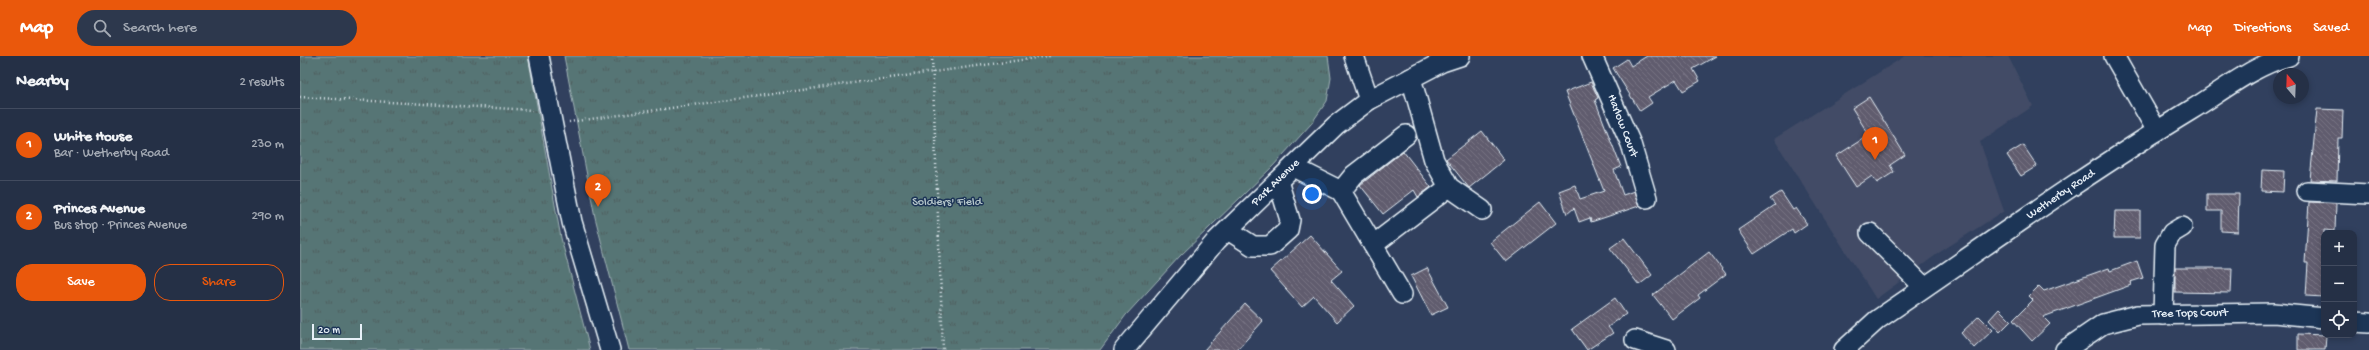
<!DOCTYPE html>
<html lang="en">
<head>
<meta charset="utf-8">
<style>
	body { margin:0; font-family:"Gochi Hand",sans-serif; background:#2d384d; color:#f1f3f6 }
	.controls { position:absolute; right:12px; bottom:12px; display:grid; overflow:hidden; border-radius:8px; box-shadow:0 2px 6px #0003 }
	.controls button { width:36px; height:36px; display:grid; place-items:center; padding:0; border:0; border-bottom:1px solid #424b5f; background:#253046; color:#f1f3f6; font:20px sans-serif }
	.compass { position:absolute; left:1973px; top:12px; width:36px; height:36px; border-radius:50%; background:#253046; box-shadow:0 2px 6px #0003; rotate:341deg }
	.scale { position:absolute; left:12px; bottom:10px; width:50px; box-sizing:border-box; padding-left:4px; border:2px solid #e8f1f8; border-top:0; font-size:11px; line-height:14px; white-space:nowrap; color:#e8f1f8; -webkit-text-stroke:3px #1d3557; paint-order:stroke }
	.you { position:absolute; left:1012px; top:138px; width:14px; height:14px; margin:-10px; border:3px solid #fff; border-radius:50%; background:#1a73e8; box-shadow:0 0 0 6px #1a73e833 }
	.badge { display:grid; place-items:center; width:26px; height:26px; border-radius:50%; background:#ea580c; color:#fff; font-size:13px; font-weight:700 }
	.pin { position:absolute; translate:-50% -33px; filter:drop-shadow(0 1px 2px #0008) }
	.pin::after { content:''; position:absolute; top:21px; width:14px; height:12px; background:inherit; clip-path:polygon(0 0,100% 0,50% 100%) }
	.list { margin:0; padding:0; list-style:none }
	h2 { display:flex; justify-content:space-between; align-items:center; height:52px; margin:0; padding:0 16px; font-size:17px }
	h2 small { font-size:13px; font-weight:400; color:#a3a9b3 }
	.list li { display:grid; grid-template-columns:26px 1fr auto; gap:12px; align-items:center; box-sizing:border-box; height:72px; padding:0 16px; border-top:1px solid #424b5f }
	.list b { display:block; font-size:15px; white-space:nowrap }
	.list p { margin:0; font-size:13px; white-space:nowrap; color:#a3a9b3 }
	.list em { font-size:13px; font-style:normal; color:#a3a9b3 }
	.actions { display:flex; gap:8px; padding:12px 16px }
	.actions a { flex:1; padding:9px 0; border:1px solid #ea580c; border-radius:16px; text-align:center; font-size:14px; color:#ea580c }
	.actions .main { background:#ea580c; color:#fff }
	.icon { flex:none; width:22px; height:22px; fill:none; stroke:currentColor; stroke-width:2; stroke-linecap:round; stroke-linejoin:round }
	.map { position:relative; flex:none; width:2069px; height:294px; overflow:hidden }
	header { display:flex; align-items:center; gap:24px; box-sizing:border-box; height:56px; padding:0 20px; background:#ea580c; color:#fff }
	header strong { font-size:19px }
	nav { display:flex; gap:22px; margin-inline-start:auto; font-size:14px }
	.search { width:280px; height:36px; background:#2d384d; display:flex; align-items:center; gap:10px; box-sizing:border-box; padding:0 14px; border-radius:22px; color:#a3a9b3; font-size:15px }
	main { display:flex }
	aside { flex:1; background:#253046 }
	.map>svg:first-child { display:block }
</style>
</head>
<body>
<header>
<strong>Map</strong>
<div class="search"><svg class="icon" aria-label="search" viewBox="0 0 24 24"><circle cx="10" cy="10" r="6"/><path d="M15 15l6 6"/></svg>Search here</div>
<nav><a>Map</a><a>Directions</a><a>Saved</a></nav>
</header>
<main>
<aside>
<h2>Nearby<small>2 results</small></h2>
<ul class="list">
<li><span class="badge">1</span><div><b>White House</b><p>Bar · Wetherby Road</p></div><em>230 m</em></li>
<li><span class="badge">2</span><div><b>Princes Avenue</b><p>Bus stop · Princes Avenue</p></div><em>290 m</em></li>
</ul>
<div class="actions"><a class="main">Save</a><a>Share</a></div>
</aside>
<div class="map">
<svg width="2069" height="294" viewBox="0 0 2069 294">
	<defs>
		<pattern id="park-tufts" width="24" height="20" patternUnits="userSpaceOnUse"><rect width="24" height="20" fill="#577574"/><path d="M3 7l-1-3M5 7V3M7 7l1-3M15 17l-1-3M17 17v-4M19 17l1-3" fill="none" stroke="#4e5e5f"/></pattern>
		<pattern id="building-back-hatch" width="6" height="6" patternUnits="userSpaceOnUse"><rect width="6" height="6" fill="#605b6e"/><path d="M-1 5l2 2M0 0l6 6M5-1l2 2" fill="none" stroke="#777383"/></pattern>
	</defs>
	<rect width="100%" height="100%" fill="#31405e"/>
	<filter id="ink" filterUnits="userSpaceOnUse"><feTurbulence type="fractalNoise" baseFrequency=".025" numOctaves="2"/><feDisplacementMap in="SourceGraphic" scale="8" xChannelSelector="R" yChannelSelector="G"/><feConvolveMatrix kernelMatrix="1 2 1 2 8 2 1 2 1" color-interpolation-filters="sRGB"/></filter>
	<g filter="url(#ink)">
		<path fill="#424b66" d="M 1605,0 L 1708,0 L 1733,50 L 1680,86 L 1704,155 L 1640,196 L 1576,243 L 1474,83 Z"/>
		<g fill="url(#park-tufts)" stroke="#a0b3b6">
			<path d="M 0,0 L 228,0 L 261,182 L 290,294 L 0,294 Z"/>
			<path d="M 264,0 L 1028,0 L 1031,22 L 1027,45 L 1011,68 L 973,110 L 880,200 L 826,259 L 800,294 L 329,294 L 295,161 Z"/>
		</g>
		<g fill="url(#building-back-hatch)" stroke="#e8f1f8">
			<path d="M 1347,0 L 1416,0 L 1393,13 L 1400,25 L 1383,35 L 1376,24 L 1348,41 L 1352,47 L 1340,55 L 1313,12 L 1327,3 L 1331,10 Z"/>
			<path d="M 1291,26 L 1298,42 L 1295,44 L 1321,111 L 1314,114 L 1323,139 L 1334,135 L 1339,150 L 1291,166 L 1290,162 L 1279,166 L 1274,152 L 1267,158 L 1259,135 L 1275,129 L 1280,143 L 1304,135 L 1265,36 Z"/>
			<path d="M 1569,41 L 1605,99 L 1590,109 L 1594,116 L 1577,127 L 1572,120 L 1556,131 L 1536,100 L 1569,79 L 1552,52 Z"/>
			<path d="M 2017,53 L 2043,54 L 2042,82 L 2038,82 L 2037,125 L 2010,124 Z"/>
			<path d="M 1182,75 L 1204,104 L 1169,132 L 1146,103 Z"/>
			<path d="M 1723,89 L 1737,110 L 1721,120 L 1707,99 Z"/>
			<path d="M 1103,95 L 1131,131 L 1118,141 L 1114,134 L 1083,158 L 1060,129 Z"/>
			<path d="M 1962,114 L 1984,115 L 1983,136 L 1961,135 Z"/>
			<path d="M 1481,136 L 1493,154 L 1496,152 L 1507,168 L 1494,177 L 1492,173 L 1454,198 L 1438,174 L 1475,149 L 1470,143 Z"/>
			<path d="M 1907,138 L 1939,138 L 1938,176 L 1921,175 L 1921,155 L 1907,155 Z"/>
			<path d="M 1240,146 L 1256,167 L 1206,206 L 1190,186 Z"/>
			<path d="M 2009,146 L 2036,147 L 2035,175 L 2024,174 L 2024,241 L 2006,240 L 2008,207 L 2005,207 Z"/>
			<path d="M 1815,155 L 1840,155 L 1840,182 L 1814,182 Z"/>
			<path d="M 1010,179 L 1042,215 L 1031,224 L 1054,250 L 1037,266 L 1014,240 L 1002,251 L 970,215 Z"/>
			<path d="M 1324,182 L 1352,219 L 1339,229 L 1310,192 Z"/>
			<path d="M 1409,196 L 1426,218 L 1398,239 L 1400,242 L 1372,263 L 1353,239 Z"/>
			<path d="M 1837,205 L 1843,222 L 1830,226 L 1831,229 L 1743,261 L 1750,268 L 1732,285 L 1713,264 L 1733,244 L 1729,240 L 1739,230 L 1744,235 L 1809,212 L 1810,215 Z"/>
			<path d="M 1127,212 L 1148,251 L 1131,259 L 1111,220 Z"/>
			<path d="M 1875,212 L 1932,212 L 1931,237 L 1875,236 Z"/>
			<path d="M 1315,242 L 1326,258 L 1308,271 L 1313,277 L 1287,294 L 1272,273 Z"/>
			<path d="M 945,248 L 963,265 L 937,294 L 904,294 Z"/>
			<path d="M 1699,253 L 1711,265 L 1700,276 L 1689,264 Z"/>
			<path d="M 1679,260 L 1693,274 L 1674,292 L 1661,277 Z"/>
			<path d="M 1998,278 L 2026,279 L 2025,294 L 1998,294 Z"/>
		</g>
		<g fill="none" stroke-linecap="round" stroke-linejoin="round">
			<defs>
				<g id="minor">
					<path d="M 239,0 L 272,166 L 310,294"/>
					<path d="M 1054,0 L 1069,44"/>
					<path d="M 1292,0 L 1331,88 L 1347,142"/>
					<path d="M 1814,0 L 1857,75"/>
					<path d="M 1111,22 L 1134,104 L 1149,131 L 1182,154"/>
					<path d="M 993,111 L 1041,135 L 1054,119 L 1106,79"/>
					<path d="M 1041,135 L 1073,189 L 1149,131"/>
					<path d="M 2007,135 L 2069,138"/>
					<path d="M 928,174 L 953,190 L 970,190 L 988,174 L 990,164 L 978,125"/>
					<path d="M 1570,177 L 1624,231"/>
					<path d="M 1073,189 L 1102,238"/>
					<path d="M 1863,259 L 1865,189 L 1872,177 L 1882,171"/>
					<path d="M 2054,266 L 2069,267"/>
					<path d="M 1335,284 L 1366,294"/>
					<path d="M 824,294 L 916,185 L 1036,69 L 1069,44 L 1142,6 L 1160,0"/>
					<path d="M 1544,294 L 1577,264 C 1681,193 1784,119 1891,54 C 1922,35 1954,9 1989,0"/>
					<path d="M 1765,294 L 1803,268 L 1838,259 L 1974,257 L 2024,262"/>
				</g>
			</defs>
			<use href="#minor" stroke="#e8f1f8" stroke-width="22"/>
			<g stroke="#e8f1f8" stroke-width="2.5" stroke-dasharray="1 3" stroke-linecap="butt">
				<path d="M 632,0 L 643,294"/>
				<path d="M 0,41 L 232,54"/>
				<path d="M 269,66 L 750,0"/>
			</g>
			<use href="#minor" stroke="#1d3557" stroke-width="19"/>
		</g>
	</g>
	<g text-anchor="middle" dominant-baseline="central" stroke-width="3" stroke-linejoin="round" paint-order="stroke">
		<g font-size="12" fill="#e8f1f8" stroke="#1d3557">
			<text transform="translate(1322 70) rotate(69)">Harlow Court</text>
			<text transform="translate(976 127) rotate(-44)">Park Avenue</text>
			<text transform="translate(1761 139) rotate(-34)">Wetherby Road</text>
			<text transform="translate(1890 258) rotate(-1)">Tree Tops Court</text>
		</g>
		<g font-size="12" fill="#b5c6ca" stroke="#1d3557">
			<text x="647" y="147">Soldiers' Field</text>
		</g>
	</g>
</svg>
<div class="controls">
<button>+</button>
<button>−</button>
<button><svg class="icon" aria-label="locate" viewBox="0 0 24 24"><circle cx="12" cy="12" r="6"/><path d="M12 2v4M12 18v4M2 12h4M18 12h4"/></svg></button>
</div>
<svg class="compass" viewBox="-18 -18 36 36"><path d="M0-13l5 13h-10z" fill="#e53935"/><path d="M0 13l5-13h-10z" fill="#a3a9b3"/></svg>
<div class="scale">20 m</div>
<div class="you"></div>
<div class="pin badge" style="left:1575px;top:104px">1</div>
<div class="pin badge" style="left:298px;top:151px">2</div>
</div>
</main>
</body>
</html>
